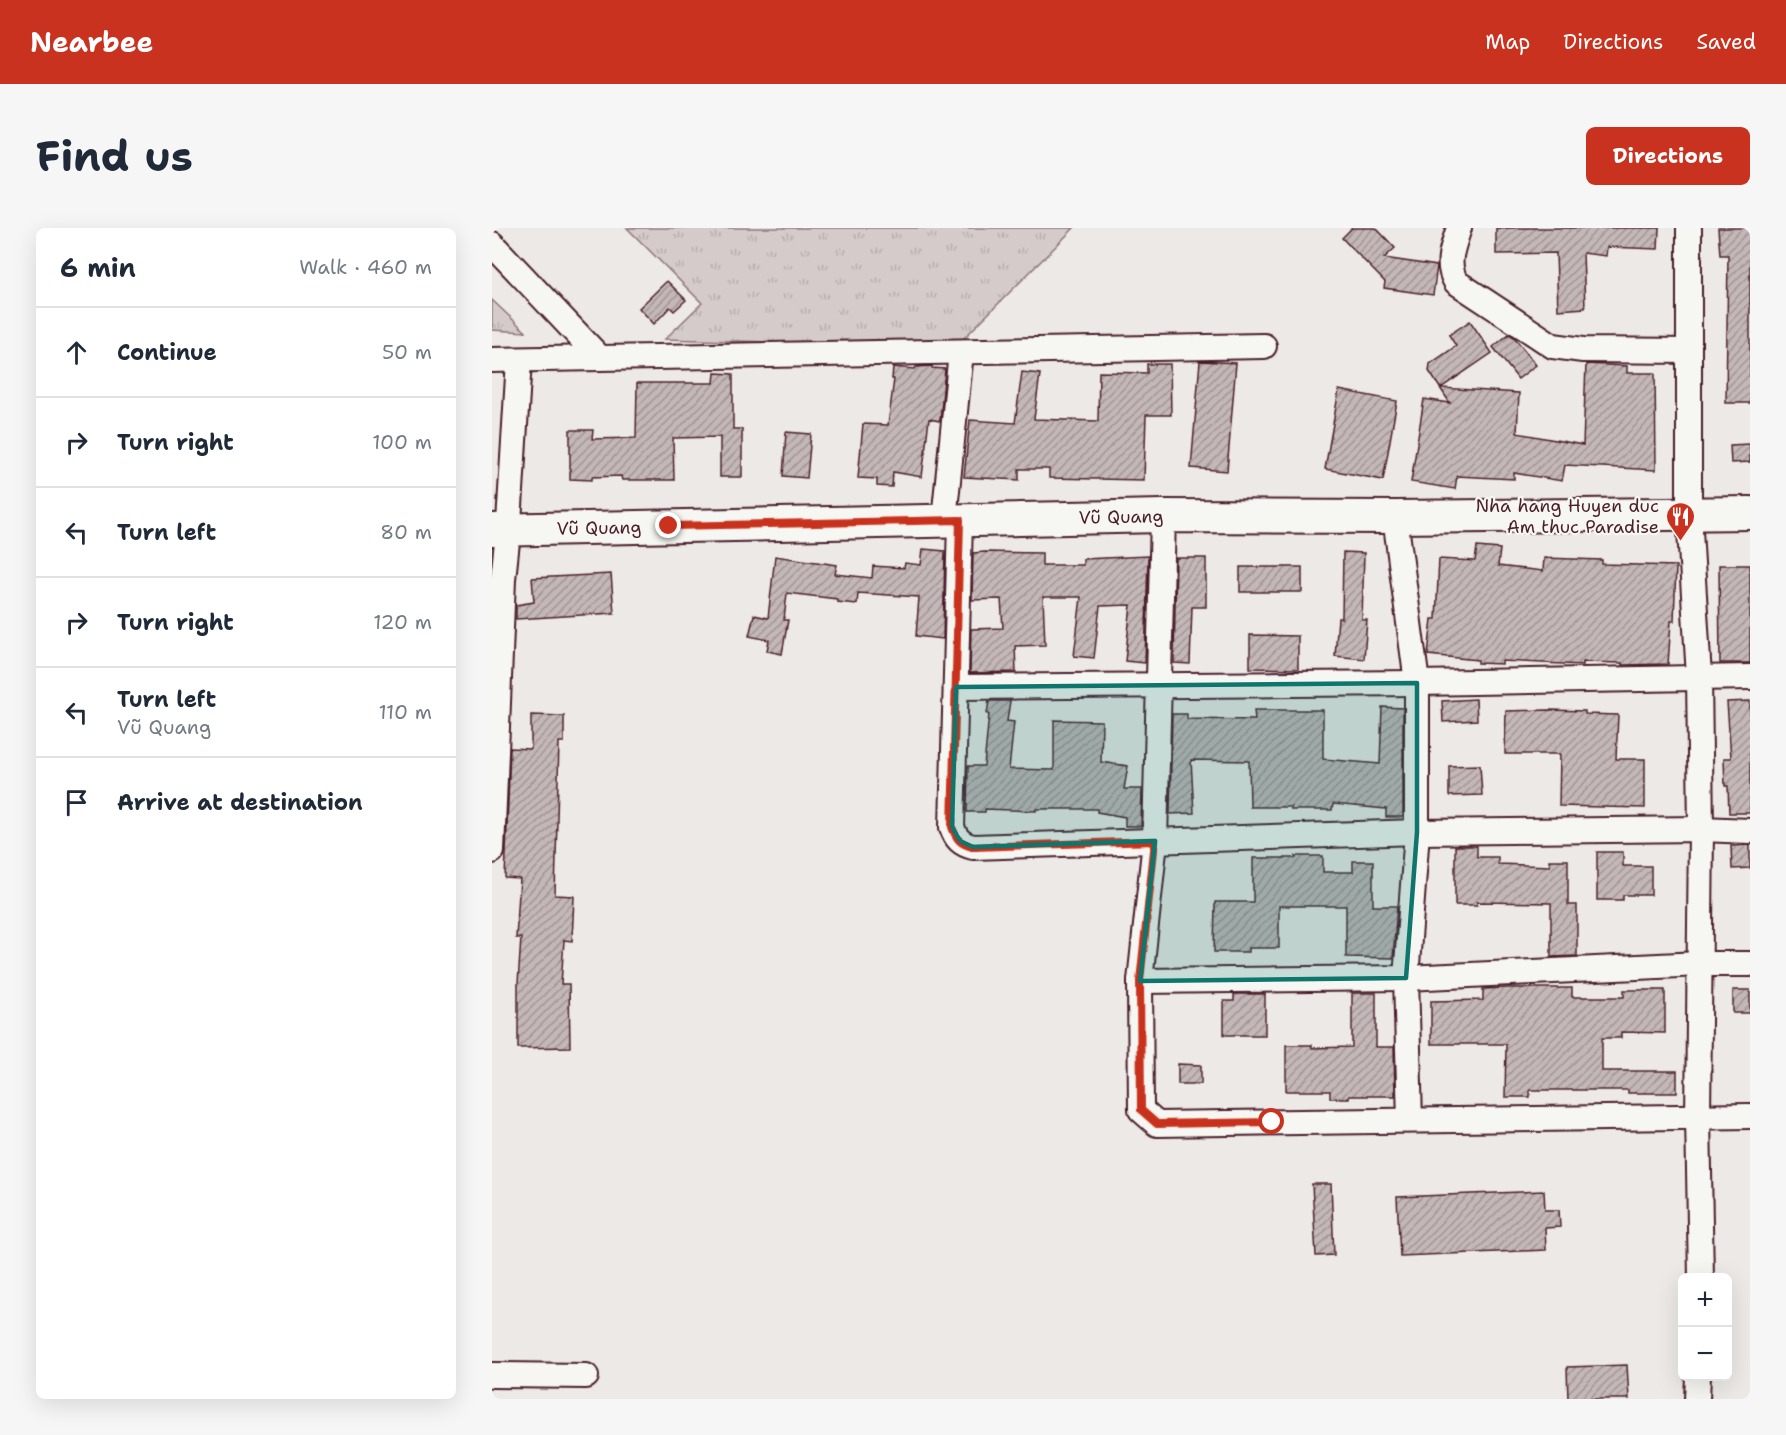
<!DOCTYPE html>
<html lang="en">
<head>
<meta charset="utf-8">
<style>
	body { margin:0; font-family:"Shantell Sans",sans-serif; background:#f6f6f7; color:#1f2937 }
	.controls { position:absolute; right:18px; bottom:18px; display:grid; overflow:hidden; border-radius:9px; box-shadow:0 6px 24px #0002 }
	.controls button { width:54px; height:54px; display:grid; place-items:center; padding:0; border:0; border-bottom:2px solid #e0e1e3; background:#fff; color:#1f2937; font:30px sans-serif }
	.stop { position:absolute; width:18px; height:18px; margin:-14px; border:4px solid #c8321e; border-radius:50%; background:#fff }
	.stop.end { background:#c8321e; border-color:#fff; box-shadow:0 2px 6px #0008 }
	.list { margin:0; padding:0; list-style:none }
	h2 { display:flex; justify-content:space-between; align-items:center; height:78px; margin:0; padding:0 24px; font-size:26px }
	h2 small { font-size:20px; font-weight:400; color:#747a83 }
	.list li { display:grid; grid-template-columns:39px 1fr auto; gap:18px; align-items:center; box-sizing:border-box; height:90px; padding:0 24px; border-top:2px solid #e0e1e3 }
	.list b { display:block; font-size:22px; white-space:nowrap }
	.list p { margin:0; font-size:20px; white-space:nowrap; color:#747a83 }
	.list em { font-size:20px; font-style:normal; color:#747a83 }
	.icon { flex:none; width:33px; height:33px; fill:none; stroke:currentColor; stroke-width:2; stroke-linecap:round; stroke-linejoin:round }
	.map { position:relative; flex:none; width:1258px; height:1171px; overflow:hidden; border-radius:9px }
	header { display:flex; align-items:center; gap:36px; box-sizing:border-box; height:84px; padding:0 30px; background:#c8321e; color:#fff }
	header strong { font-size:28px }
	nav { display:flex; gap:33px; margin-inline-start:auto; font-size:21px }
	.intro { display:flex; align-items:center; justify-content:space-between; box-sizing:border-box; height:144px; padding:0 36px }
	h1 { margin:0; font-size:42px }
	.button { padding:15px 27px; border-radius:9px; background:#c8321e; color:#fff; font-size:21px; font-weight:700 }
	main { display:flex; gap:36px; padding:0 36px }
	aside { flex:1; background:#fff; border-radius:9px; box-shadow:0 6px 24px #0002 }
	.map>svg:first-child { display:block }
</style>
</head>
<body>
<header>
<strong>Nearbee</strong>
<nav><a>Map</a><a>Directions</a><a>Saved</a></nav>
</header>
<div class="intro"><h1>Find us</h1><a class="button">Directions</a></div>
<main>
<aside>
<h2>6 min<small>Walk · 460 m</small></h2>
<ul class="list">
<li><svg class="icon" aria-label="ahead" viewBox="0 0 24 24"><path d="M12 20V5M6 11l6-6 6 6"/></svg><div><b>Continue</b></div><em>50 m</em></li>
<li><svg class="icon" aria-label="right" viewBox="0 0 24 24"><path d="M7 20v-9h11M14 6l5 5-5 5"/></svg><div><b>Turn right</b></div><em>100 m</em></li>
<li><svg class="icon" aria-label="left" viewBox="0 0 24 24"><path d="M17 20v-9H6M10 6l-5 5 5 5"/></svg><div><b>Turn left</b></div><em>80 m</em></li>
<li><svg class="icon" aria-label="right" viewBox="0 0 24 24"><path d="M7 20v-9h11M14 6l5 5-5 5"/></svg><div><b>Turn right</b></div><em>120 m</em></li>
<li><svg class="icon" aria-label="left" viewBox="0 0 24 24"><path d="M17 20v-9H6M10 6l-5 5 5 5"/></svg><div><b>Turn left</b><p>Vũ Quang</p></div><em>110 m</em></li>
<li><svg class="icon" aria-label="arrive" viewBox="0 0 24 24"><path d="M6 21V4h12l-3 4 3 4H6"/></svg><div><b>Arrive at destination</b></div></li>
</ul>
</aside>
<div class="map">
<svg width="1258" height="1171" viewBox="0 0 1258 1171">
	<defs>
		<pattern id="grass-tufts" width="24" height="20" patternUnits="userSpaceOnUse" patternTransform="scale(1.5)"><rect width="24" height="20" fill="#d4cbca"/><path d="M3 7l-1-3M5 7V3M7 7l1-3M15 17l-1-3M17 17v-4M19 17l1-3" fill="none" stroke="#b8aeae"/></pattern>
		<pattern id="building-hatch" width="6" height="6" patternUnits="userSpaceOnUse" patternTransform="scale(1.5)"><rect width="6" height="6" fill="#c4b7b7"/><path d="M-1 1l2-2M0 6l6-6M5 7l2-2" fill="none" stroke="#a19495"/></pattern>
	</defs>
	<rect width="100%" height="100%" fill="#ece9e6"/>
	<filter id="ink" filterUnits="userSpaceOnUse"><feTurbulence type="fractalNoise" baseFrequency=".0167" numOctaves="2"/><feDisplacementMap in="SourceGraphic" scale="12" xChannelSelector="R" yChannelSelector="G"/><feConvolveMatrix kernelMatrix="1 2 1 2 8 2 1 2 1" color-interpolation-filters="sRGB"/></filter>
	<g filter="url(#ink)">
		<g fill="url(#grass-tufts)" stroke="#8f757a" stroke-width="1.5">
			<path d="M 135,0 L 582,0 L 463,119 L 173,111 L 210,75 Z"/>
			<path d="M 0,72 L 34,104 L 0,102 Z"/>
		</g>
		<g fill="url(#building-hatch)" stroke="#4a1f2b" stroke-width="1.5">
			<path d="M 860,0 L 884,0 L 903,20 L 892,30 L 945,38 L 941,67 L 892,60 L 893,54 L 850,10 Z"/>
			<path d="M 1004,0 L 1167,0 L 1166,21 L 1115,19 L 1114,28 L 1091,25 L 1093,80 L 1066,82 L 1064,25 L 1004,26 Z"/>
			<path d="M 1226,0 L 1258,0 L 1258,175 L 1234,175 L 1236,27 L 1228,27 Z"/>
			<path d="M 175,53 L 194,72 L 182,83 L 178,79 L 162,96 L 147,80 Z"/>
			<path d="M 978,93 L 1000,125 L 949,160 L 1027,165 L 1025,205 L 1091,217 L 1094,136 L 1135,138 L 1135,145 L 1163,145 L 1164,242 L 1073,237 L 1070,253 L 1022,245 L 1022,251 L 965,248 L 963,261 L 919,254 L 932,171 L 958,175 L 937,143 L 938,136 L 964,118 L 957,107 Z"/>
			<path d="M 1017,106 L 1023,110 L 1044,137 L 1026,151 L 1001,119 Z"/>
			<path d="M 708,133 L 744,135 L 735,243 L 699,240 Z"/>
			<path d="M 655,136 L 678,136 L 679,187 L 654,187 L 652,252 L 557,250 L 557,241 L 527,241 L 527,252 L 472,249 L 478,192 L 523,195 L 530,144 L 548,146 L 542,191 L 606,193 L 607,144 L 655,145 Z"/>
			<path d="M 440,138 L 440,140 L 453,141 L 448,193 L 437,191 L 430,249 L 401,244 L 400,259 L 385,258 L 385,251 L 366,250 L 371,196 L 396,197 L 402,151 L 400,151 L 401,139 L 423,141 L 424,139 Z"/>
			<path d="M 223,145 L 241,146 L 241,201 L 250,201 L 250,249 L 228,249 L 228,209 L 181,210 L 182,252 L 130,252 L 129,248 L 100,249 L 100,252 L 78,251 L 78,202 L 101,202 L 100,211 L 144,210 L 145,155 L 222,155 Z"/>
			<path d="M 847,162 L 905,173 L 891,252 L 833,241 Z"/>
			<path d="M 294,204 L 319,206 L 315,250 L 291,248 Z"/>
			<path d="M 1258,216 L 1258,234 L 1239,235 L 1238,217 Z"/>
			<path d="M 985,319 L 1008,321 L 1006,338 L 1051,343 L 1052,330 L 1110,332 L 1110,336 L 1184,338 L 1182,393 L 1179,393 L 1176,436 L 1130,437 L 1130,435 L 1091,434 L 1091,437 L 1010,433 L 1010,436 L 986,435 L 986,432 L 936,427 L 940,391 L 944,391 L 947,331 L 983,333 Z"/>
			<path d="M 431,321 L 453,323 L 451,411 L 424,408 L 427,369 L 366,365 L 365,376 L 345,374 L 345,371 L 295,365 L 292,392 L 296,392 L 290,426 L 275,423 L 277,412 L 257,408 L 262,387 L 276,390 L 283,328 L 345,337 L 343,346 L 380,350 L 381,338 L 412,340 L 413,335 L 429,337 Z"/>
			<path d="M 493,324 L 550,325 L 550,337 L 591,337 L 591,331 L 656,328 L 653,435 L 633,433 L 639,377 L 608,378 L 602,430 L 582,428 L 589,369 L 551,369 L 553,417 L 523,418 L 524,444 L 478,445 L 479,401 L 511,400 L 509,371 L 480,372 L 481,325 Z"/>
			<path d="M 851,324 L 872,325 L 870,392 L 875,392 L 872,431 L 843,428 L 846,390 L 850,390 Z"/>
			<path d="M 684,330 L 714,330 L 714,379 L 700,379 L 698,436 L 682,435 Z"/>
			<path d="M 1227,337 L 1258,337 L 1258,435 L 1228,435 Z"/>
			<rect x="748" y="339" width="62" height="25"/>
			<path d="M 119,346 L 122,385 L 24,391 L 24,377 L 42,374 L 40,350 Z"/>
			<path d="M 758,407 L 806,408 L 806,441 L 758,440 Z"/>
			<path d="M 984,471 L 985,492 L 951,494 L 950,473 Z"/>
			<path d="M 497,473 L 518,473 L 515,493 L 522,494 L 517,541 L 562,542 L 562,492 L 610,493 L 609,534 L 636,538 L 632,561 L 650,561 L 649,598 L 633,598 L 633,589 L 605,584 L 605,581 L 544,581 L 544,583 L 493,581 L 493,584 L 475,584 L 476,538 L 492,538 L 497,486 L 495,486 Z"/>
			<path d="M 1258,473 L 1258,585 L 1237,585 L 1236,558 L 1233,558 L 1232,530 L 1239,530 L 1235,474 Z"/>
			<path d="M 890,479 L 911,480 L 911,589 L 894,589 L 894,581 L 841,576 L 840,582 L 799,582 L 799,579 L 758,579 L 757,533 L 699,532 L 702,585 L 678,586 L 680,486 L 695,486 L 695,491 L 763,492 L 762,482 L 831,482 L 831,531 L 888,536 Z"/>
			<path d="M 1057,482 L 1093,483 L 1093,486 L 1126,487 L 1124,531 L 1153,531 L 1153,580 L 1067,578 L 1068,526 L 1013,526 L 1014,483 Z"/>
			<path d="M 39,487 L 72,488 L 72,514 L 67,514 L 63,667 L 82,668 L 80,713 L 72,712 L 69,756 L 77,756 L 78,819 L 26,820 L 26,756 L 29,710 L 24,710 L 28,651 L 13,650 L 14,626 L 18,520 L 39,521 Z"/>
			<path d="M 988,537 L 990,567 L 957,568 L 957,538 Z"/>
			<path d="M 1258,617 L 1258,640 L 1240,641 L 1239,618 Z"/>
			<path d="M 963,618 L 985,618 L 985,629 L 1006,629 L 1006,636 L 1058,638 L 1057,632 L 1076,632 L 1076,677 L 1085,677 L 1085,728 L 1059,729 L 1059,675 L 985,674 L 985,677 L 963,677 Z"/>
			<path d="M 1105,624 L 1131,624 L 1131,638 L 1159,638 L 1159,667 L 1131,667 L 1131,672 L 1105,672 Z"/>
			<path d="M 804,628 L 831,628 L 831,644 L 861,644 L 861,633 L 881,633 L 881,678 L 905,678 L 901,730 L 854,729 L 854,678 L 787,678 L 787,720 L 757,720 L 757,724 L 722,724 L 723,674 L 761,674 L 761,630 L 804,630 Z"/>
			<path d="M 1014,760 L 1080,760 L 1080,769 L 1132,769 L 1132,762 L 1173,762 L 1173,805 L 1129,804 L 1129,810 L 1110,810 L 1110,843 L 1185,843 L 1185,865 L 1136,865 L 1136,862 L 1038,862 L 1038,869 L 1013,869 L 1014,816 L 939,816 L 939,773 L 991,772 L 991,761 Z"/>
			<rect x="1241" y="762" width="17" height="23"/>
			<path d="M 860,765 L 884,765 L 884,819 L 902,819 L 903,868 L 857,868 L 857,870 L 838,870 L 838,863 L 794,863 L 794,817 L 820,817 L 820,820 L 860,819 Z"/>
			<path d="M 742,766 L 773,766 L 773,807 L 732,807 L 732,773 L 742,773 Z"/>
			<path d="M 686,836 L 709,837 L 709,856 L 686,856 Z"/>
			<path d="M 820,956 L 839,956 L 842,1027 L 824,1028 Z"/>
			<path d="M 1052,963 L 1053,982 L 1067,982 L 1068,999 L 1053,1000 L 1054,1022 L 908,1028 L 905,969 Z"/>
			<path d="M 1135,1137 L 1137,1171 L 1076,1171 L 1075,1139 Z"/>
		</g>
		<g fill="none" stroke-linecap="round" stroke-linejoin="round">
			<defs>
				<g id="minor">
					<path d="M 967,0 C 961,19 953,35 964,54 L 1061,118 L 1091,122 L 1197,123"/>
					<path d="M 1197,0 L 1197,286 L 1207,449 L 1209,601 L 1206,889 L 1209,1050"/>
					<path d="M 0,16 L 107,129"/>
					<path d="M 0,132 L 772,118"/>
					<path d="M 671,288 L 663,613 L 648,753 L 649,882 L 665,896 L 1258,888"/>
					<path d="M 903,289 L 925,455 L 925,604 L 914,750 L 918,892"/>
					<path d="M 452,292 L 469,124"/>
					<path d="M 468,293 L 460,599 C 464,611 469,616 481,619 L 925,604 L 1209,601 L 1258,603"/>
					<path d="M 464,459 L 925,455 L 1258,449"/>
					<path d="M 0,623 L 11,351 L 17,295 L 27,132"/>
					<path d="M 648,753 L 914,750 L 1208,736 L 1258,736"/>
					<path d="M 0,1147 L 94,1148"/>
					<path d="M 1205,1171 L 1206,1148"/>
				</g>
				<path id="major" d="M 0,302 L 671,288 L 903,289 L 1258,285"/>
			</defs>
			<use href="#minor" stroke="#4a1f2b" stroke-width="28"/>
			<use href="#major" stroke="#4a1f2b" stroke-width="36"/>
			<use href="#minor" stroke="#f6f6f2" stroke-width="24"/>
			<use href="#major" stroke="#f6f6f2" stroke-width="32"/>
		</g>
	</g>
	<g fill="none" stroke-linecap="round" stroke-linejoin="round" filter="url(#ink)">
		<path stroke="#c8321e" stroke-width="8" d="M 177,298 L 468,292 L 460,599 C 464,611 469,617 482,619 L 663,613 L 648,753 L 649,882 L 665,896 L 780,894"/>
	</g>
	<path fill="#0f766e" fill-opacity="0.2" stroke="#0f766e" stroke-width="4.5" stroke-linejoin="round" d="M 925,455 L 925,604 L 914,750 L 648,753 L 663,613 L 481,619 L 468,613 L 460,599 L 464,459 Z"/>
	<defs>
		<symbol id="restaurant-pin" viewBox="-11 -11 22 30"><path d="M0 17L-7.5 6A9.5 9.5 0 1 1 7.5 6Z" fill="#c8321e" stroke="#f6f6f2"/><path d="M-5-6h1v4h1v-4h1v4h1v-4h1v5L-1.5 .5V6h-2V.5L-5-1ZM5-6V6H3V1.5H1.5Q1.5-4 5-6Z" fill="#fff"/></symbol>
	</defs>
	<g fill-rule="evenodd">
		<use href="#restaurant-pin" x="1172" y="272" width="33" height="45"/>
	</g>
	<g text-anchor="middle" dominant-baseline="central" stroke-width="4.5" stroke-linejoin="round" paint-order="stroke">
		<g font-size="18" fill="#4a1f2b" stroke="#f6f6f2" text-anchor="end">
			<text x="1167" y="278">Nha hang Huyen duc<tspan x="1167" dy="21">Am thuc Paradise</tspan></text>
		</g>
		<g font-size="18" fill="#4a1f2b" stroke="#f6f6f2">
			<text transform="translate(629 289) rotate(-1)">Vũ Quang</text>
			<text transform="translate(107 300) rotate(-1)">Vũ Quang</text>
		</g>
	</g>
</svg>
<div class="controls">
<button>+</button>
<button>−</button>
</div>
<div class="stop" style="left:780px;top:894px"></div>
<div class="stop end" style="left:177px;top:298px"></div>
</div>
</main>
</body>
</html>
